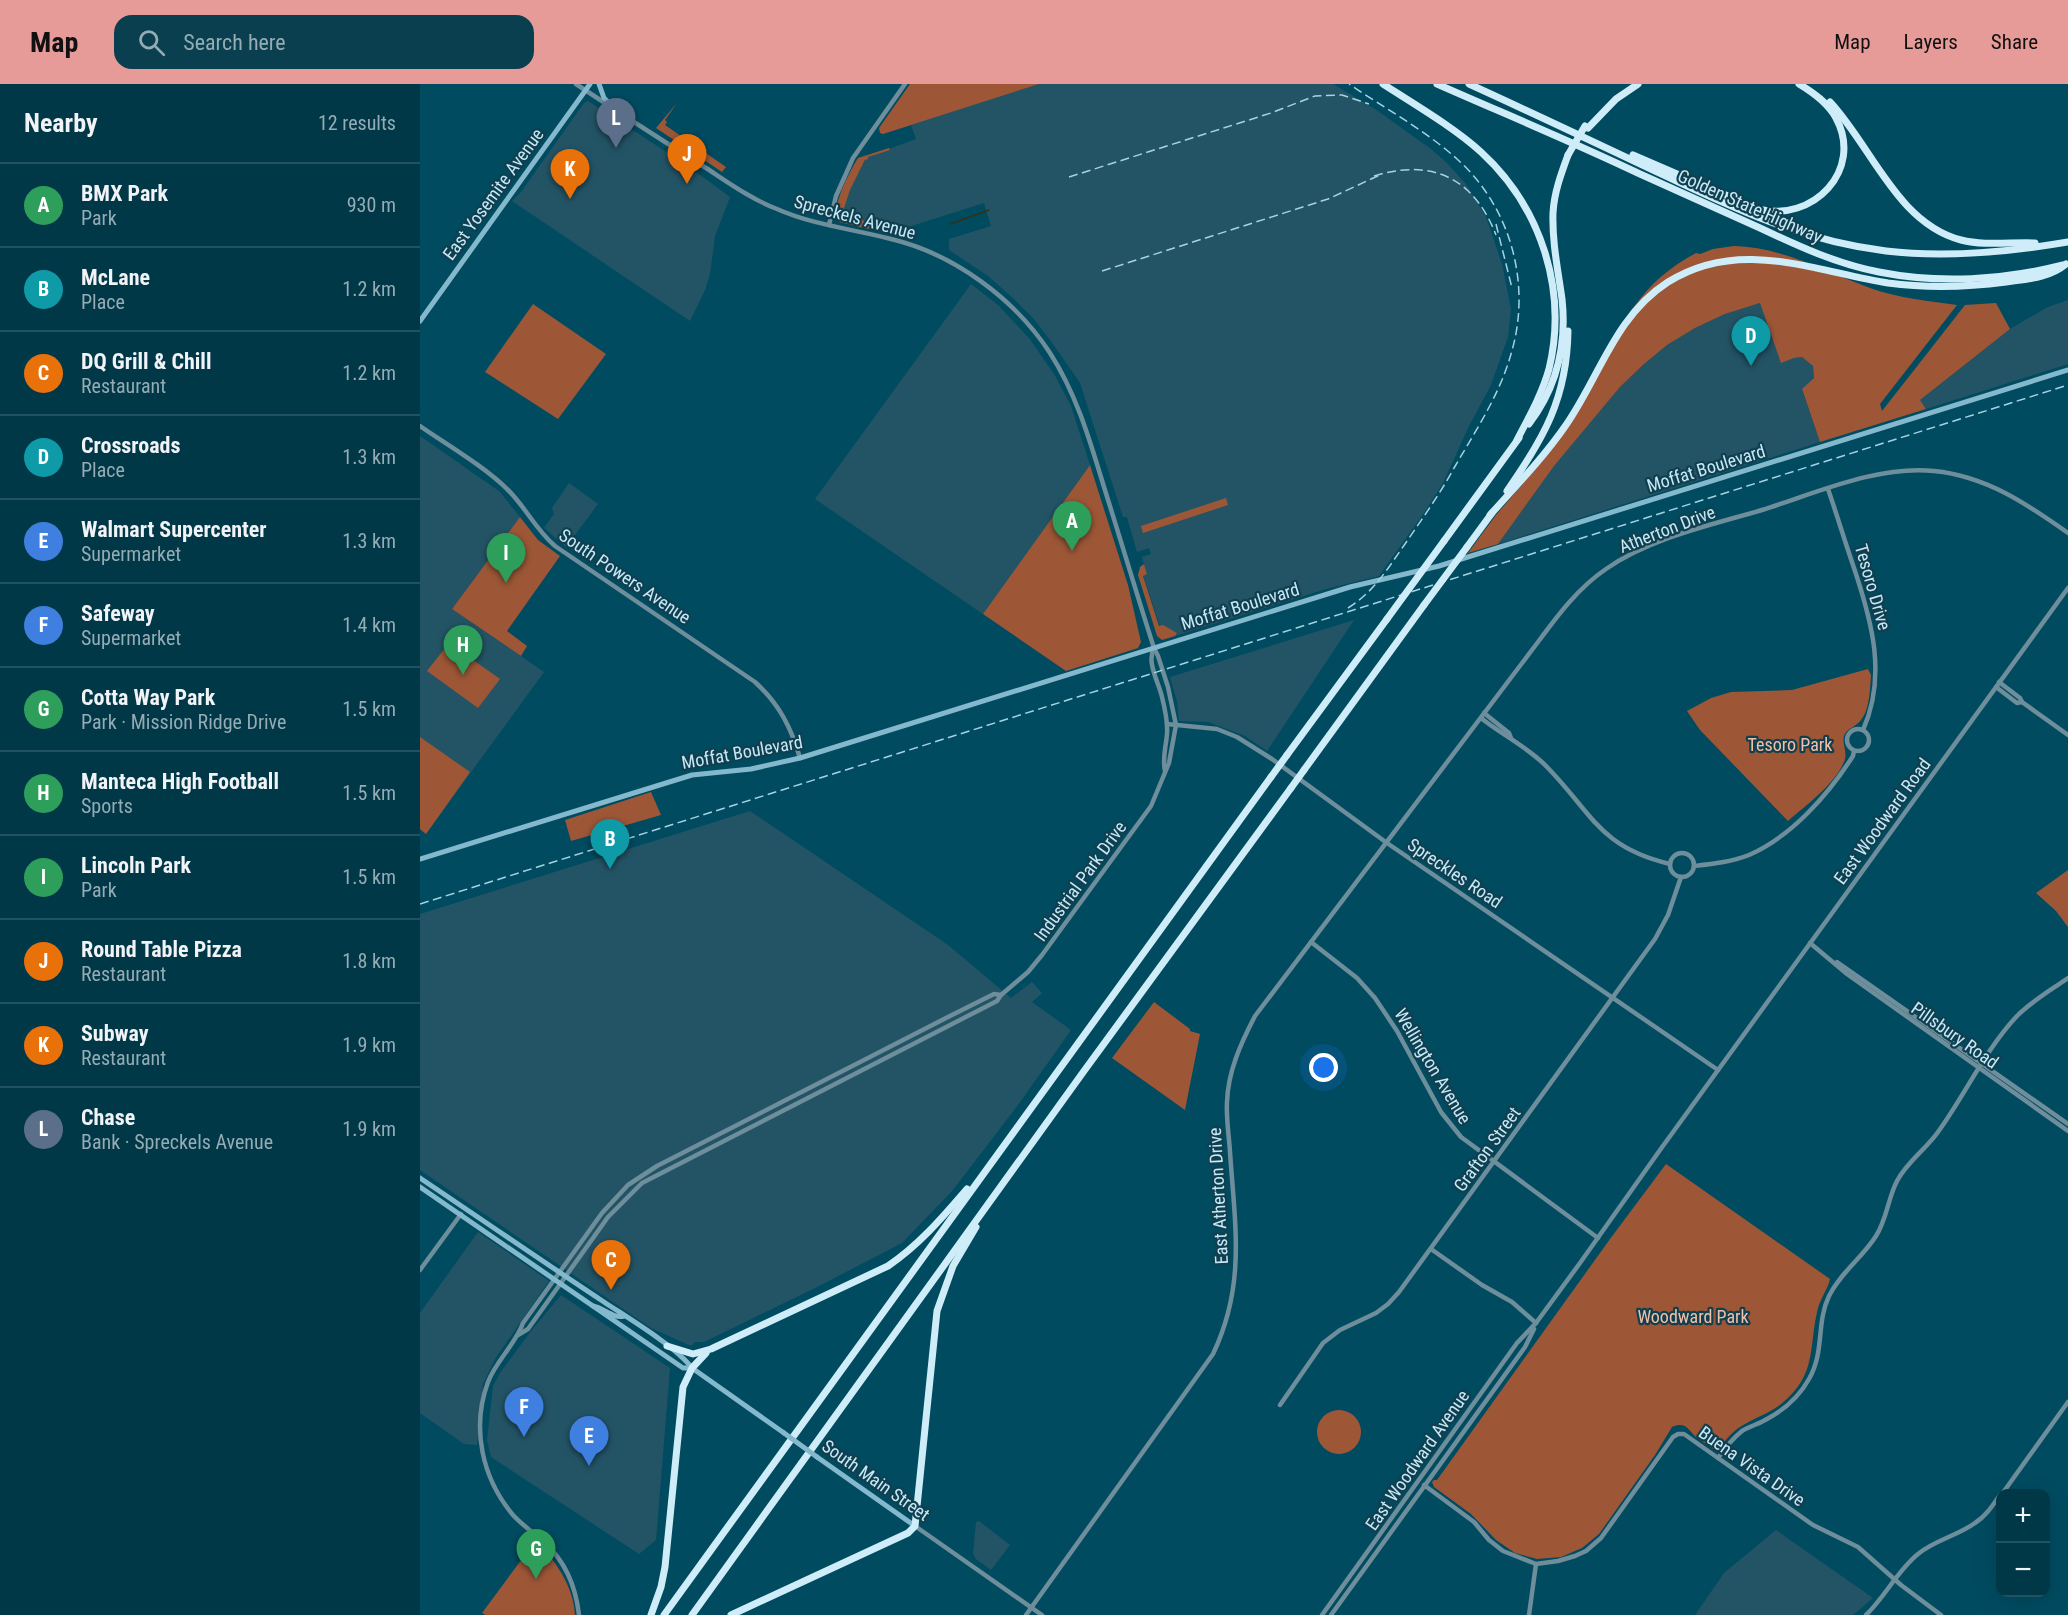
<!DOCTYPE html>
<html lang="en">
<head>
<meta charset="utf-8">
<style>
	body { margin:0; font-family:"Roboto Condensed",sans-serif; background:#0a3f4f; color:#f1f3f6 }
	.controls { position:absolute; right:18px; bottom:18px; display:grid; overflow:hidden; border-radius:12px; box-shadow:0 6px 24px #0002 }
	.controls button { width:54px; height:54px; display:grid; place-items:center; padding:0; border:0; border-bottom:2px solid #225260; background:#003848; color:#f1f3f6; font:30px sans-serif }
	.you { position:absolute; left:904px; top:984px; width:21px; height:21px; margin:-15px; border:4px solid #fff; border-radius:50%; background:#1a73e8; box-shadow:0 0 0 9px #1a73e833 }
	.badge { display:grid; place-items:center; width:39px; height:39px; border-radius:50%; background:#e69b98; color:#fff; font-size:20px; font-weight:700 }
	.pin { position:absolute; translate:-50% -50px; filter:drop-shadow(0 2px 3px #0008) }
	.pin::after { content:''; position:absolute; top:32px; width:21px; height:18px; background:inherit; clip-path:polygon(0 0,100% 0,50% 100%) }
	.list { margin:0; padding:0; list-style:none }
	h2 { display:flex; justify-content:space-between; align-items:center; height:78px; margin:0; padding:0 24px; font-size:26px }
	h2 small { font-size:20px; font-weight:400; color:#95acb4 }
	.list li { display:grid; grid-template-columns:39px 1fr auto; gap:18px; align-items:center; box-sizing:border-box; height:84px; padding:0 24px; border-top:2px solid #225260 }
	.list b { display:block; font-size:22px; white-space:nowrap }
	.list p { margin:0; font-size:20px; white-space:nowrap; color:#95acb4 }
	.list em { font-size:20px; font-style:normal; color:#95acb4 }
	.icon { flex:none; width:33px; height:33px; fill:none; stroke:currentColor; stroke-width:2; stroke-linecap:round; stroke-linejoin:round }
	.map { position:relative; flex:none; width:1648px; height:1531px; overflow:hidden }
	header { display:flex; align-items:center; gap:36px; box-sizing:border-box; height:84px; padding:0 30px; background:#e69b98; color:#111 }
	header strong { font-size:28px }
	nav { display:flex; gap:33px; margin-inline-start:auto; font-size:21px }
	.search { width:420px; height:54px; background:#0a3f4f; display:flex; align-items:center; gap:15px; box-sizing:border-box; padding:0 21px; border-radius:18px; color:#95acb4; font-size:22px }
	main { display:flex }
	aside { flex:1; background:#003848 }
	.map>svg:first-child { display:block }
</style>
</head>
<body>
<header>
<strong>Map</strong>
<div class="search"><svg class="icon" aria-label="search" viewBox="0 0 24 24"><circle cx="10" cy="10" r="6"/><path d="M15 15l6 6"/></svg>Search here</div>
<nav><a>Map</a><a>Layers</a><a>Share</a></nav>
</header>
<main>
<aside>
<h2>Nearby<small>12 results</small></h2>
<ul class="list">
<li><span class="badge" style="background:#2e9e5b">A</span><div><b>BMX Park</b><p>Park</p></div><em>930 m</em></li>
<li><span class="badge" style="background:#0f9aa8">B</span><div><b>McLane</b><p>Place</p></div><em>1.2 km</em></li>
<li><span class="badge" style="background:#e8710a">C</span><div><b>DQ Grill &amp; Chill</b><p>Restaurant</p></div><em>1.2 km</em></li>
<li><span class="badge" style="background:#0f9aa8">D</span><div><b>Crossroads</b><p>Place</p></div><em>1.3 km</em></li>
<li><span class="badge" style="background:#3f7fe0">E</span><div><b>Walmart Supercenter</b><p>Supermarket</p></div><em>1.3 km</em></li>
<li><span class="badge" style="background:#3f7fe0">F</span><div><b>Safeway</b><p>Supermarket</p></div><em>1.4 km</em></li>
<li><span class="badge" style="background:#2e9e5b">G</span><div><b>Cotta Way Park</b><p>Park · Mission Ridge Drive</p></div><em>1.5 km</em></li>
<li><span class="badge" style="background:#2e9e5b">H</span><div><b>Manteca High Football</b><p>Sports</p></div><em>1.5 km</em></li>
<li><span class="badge" style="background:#2e9e5b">I</span><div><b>Lincoln Park</b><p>Park</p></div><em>1.5 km</em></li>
<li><span class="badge" style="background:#e8710a">J</span><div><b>Round Table Pizza</b><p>Restaurant</p></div><em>1.8 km</em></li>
<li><span class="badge" style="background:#e8710a">K</span><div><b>Subway</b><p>Restaurant</p></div><em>1.9 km</em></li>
<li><span class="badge" style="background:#5c6f8a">L</span><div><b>Chase</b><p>Bank · Spreckels Avenue</p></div><em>1.9 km</em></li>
</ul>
</aside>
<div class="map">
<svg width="1648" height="1531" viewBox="0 0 1648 1531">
	<rect width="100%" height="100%" fill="#004b60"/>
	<g fill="#235466">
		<path d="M 619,0 L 913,0 L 955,25 L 1011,65 L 1026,78 L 1046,100 L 1066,133 L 1082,180 L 1091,225 L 1088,253 L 1071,301 L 1049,342 L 1023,399 L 1006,426 L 959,492 L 906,505 L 755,552 L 757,549 L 740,542 L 723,491 L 727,490 L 722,473 L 731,470 L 729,464 L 717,468 L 707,433 L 703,433 L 660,299 L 633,260 L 613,234 L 594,215 L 568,192 L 529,166 L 529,155 L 571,142 L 564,119 L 482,145 L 422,132 L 430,106 L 447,73 L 496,55 L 491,41 Z"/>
		<path d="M 168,17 L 265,80 L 310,113 L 295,152 L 290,190 L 285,206 L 270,237 L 92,117 L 101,108 L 164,19 Z"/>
		<path d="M 551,200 L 578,221 L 609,254 L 634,290 L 651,322 L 670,381 L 563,530 L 395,415 Z"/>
		<path d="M 1648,216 L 1648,280 L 1506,325 L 1500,316 L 1590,245 L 1628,223 Z"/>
		<path d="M 1340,219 L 1361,278 L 1374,274 L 1382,273 L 1393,282 L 1394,294 L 1382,306 L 1400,358 L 1078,460 L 1134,382 L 1200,303 L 1224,280 L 1247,261 L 1275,244 L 1305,230 Z"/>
		<path d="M 0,352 L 79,407 L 100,433 L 32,525 L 124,588 L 6,750 L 0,745 Z"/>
		<path d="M 149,399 L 178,420 L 146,463 L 124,444 L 134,430 L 132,424 Z"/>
		<path d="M 934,536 L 847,667 L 825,652 L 788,638 L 759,637 L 757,617 L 750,593 Z"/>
		<path d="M 330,727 L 528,861 L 591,914 L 612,898 L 622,909 L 612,918 L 651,946 L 598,1021 L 533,1106 L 482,1159 L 397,1203 L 284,1258 L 275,1258 L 271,1262 L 231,1244 L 0,1086 L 0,830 Z"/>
		<path d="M 58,1148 L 129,1197 L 75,1275 L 63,1300 L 57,1361 L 44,1360 L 0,1329 L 0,1229 Z"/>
		<path d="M 141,1211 L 250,1284 L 236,1456 L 219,1470 L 71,1373 L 67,1356 L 73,1302 L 80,1289 L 111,1247 Z"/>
		<path d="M 559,1437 L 590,1461 L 571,1486 L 556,1475 L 553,1470 L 556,1438 Z"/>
		<path d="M 1356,1446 L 1453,1514 L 1433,1531 L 1275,1531 L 1304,1489 Z"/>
	</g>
	<g fill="#9d5737">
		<path d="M 490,0 L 619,0 L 463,50 L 460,49 L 459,44 Z"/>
		<path d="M 257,19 L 245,36 L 247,38 L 245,41 L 306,83 L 302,88 L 236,44 Z"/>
		<path d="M 469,64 L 470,66 L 448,73 L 448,75 L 445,76 L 430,106 L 422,131 L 453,139 L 451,143 L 448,145 L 419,138 C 409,125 430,87 438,74 Z"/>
		<path d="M 1314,162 C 1362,163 1406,188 1450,204 C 1478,214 1508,217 1537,221 L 1460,320 L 1462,327 L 1545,221 L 1576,219 L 1590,245 L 1500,316 L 1506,325 L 1400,358 L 1382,305 L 1394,294 L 1393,282 L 1382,273 L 1374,274 L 1361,279 L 1340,219 L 1305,230 L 1275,244 L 1247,261 L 1224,280 L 1200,303 L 1134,382 L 1078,460 L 1048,469 L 1076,431 L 1120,380 L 1140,354 L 1214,223 C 1231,199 1250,183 1276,169 L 1280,170 L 1293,165 Z"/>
		<path d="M 113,220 L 186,270 L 138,335 L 65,288 Z"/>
		<path d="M 670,381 L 708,501 L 721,558 L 718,564 L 646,587 L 563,530 Z"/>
		<path d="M 806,414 L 808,421 L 723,449 L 721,442 Z"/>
		<path d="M 100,433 L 118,456 L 140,472 L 87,547 L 107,562 L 101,572 L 32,525 Z"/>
		<path d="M 724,480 L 727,490 L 723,492 L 739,542 L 743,541 L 757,549 L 755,552 L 742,556 L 737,552 L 718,491 L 720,483 Z"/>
		<path d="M 29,559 L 80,595 L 58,624 L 7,587 Z"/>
		<path d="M 1448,585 L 1451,591 C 1450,604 1450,625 1441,636 C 1436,643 1427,644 1424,652 C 1422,660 1427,667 1425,675 C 1418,698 1386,721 1368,737 L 1280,646 L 1267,627 L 1291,614 L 1311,608 L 1372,606 Z"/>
		<path d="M 0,653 L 50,688 L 6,750 L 0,745 Z"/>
		<path d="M 231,708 L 241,731 L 151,757 L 145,736 Z"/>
		<path d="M 1648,786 L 1648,843 L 1636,827 L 1616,809 Z"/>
		<path d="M 734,918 L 770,945 L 770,947 L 780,950 L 765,1026 L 692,974 Z"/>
		<path d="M 1246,1080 L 1410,1195 C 1408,1204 1401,1214 1398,1224 C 1388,1264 1398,1290 1361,1320 C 1350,1329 1337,1333 1325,1340 C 1313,1346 1307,1355 1298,1365 L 1293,1365 C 1287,1361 1282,1357 1276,1353 C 1268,1346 1266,1337 1252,1343 L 1235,1371 L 1179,1450 L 1162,1464 L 1141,1473 L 1117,1475 L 1095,1469 L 1076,1456 L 1051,1430 L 1014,1403 L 1012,1398 L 1014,1396 L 1017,1396 L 1190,1155 Z"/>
		<circle cx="919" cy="1348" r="22"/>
		<path d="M 116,1456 C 136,1478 153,1501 155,1531 L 66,1531 L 62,1529 Z"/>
	</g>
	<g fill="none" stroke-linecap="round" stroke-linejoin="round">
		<path stroke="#34320f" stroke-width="1.5" d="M 530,140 L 569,126"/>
		<g stroke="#6e8e9b" stroke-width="4.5">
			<path d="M 156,0 L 191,23"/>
			<path d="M 409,141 L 416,112 L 433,74 L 485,0"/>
			<path d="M 0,342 C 26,360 65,383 87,405 C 105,422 115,445 135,462 L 335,598 C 359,620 371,643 380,674"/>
			<path d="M 1408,405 C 1417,431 1425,458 1434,484 C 1452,538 1467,592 1443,646"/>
			<path d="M 734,564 C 726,578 739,599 742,613 C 745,625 748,638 747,650 C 746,663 742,674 745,687"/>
			<path d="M 1579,598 L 1600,614 L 1602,618 L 1648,651"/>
			<path d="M 1576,603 L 1597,619 L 1602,618"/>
			<path d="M 1064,629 L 1089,649 L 1091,654"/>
			<path d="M 1061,634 C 1082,651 1108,663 1127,683 C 1173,730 1179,763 1250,780"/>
			<path d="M 747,640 L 797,645 L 817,653 L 852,675 L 967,759 L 1298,986"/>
			<circle cx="1438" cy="656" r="11"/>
			<circle cx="1262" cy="781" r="12"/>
			<path d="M 1274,782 C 1292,780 1311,778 1329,771 C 1372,752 1408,711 1433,672 L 1434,667"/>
			<path d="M 891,858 L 937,894 L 955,914 L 977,947 L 1021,1028 L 1041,1053 L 1178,1154"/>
			<path d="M 1390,859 L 1427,890 L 1648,1047"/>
			<path d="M 1417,878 L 1648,1040"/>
			<path d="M 1011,1165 L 1062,1201 L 1092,1218 L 1116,1239"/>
			<path d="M 0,1186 L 41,1130"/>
			<path d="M 98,1251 L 108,1245 L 188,1133 L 222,1099 L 577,917 L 581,911 L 608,888 L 622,871 L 731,722 L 749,679 L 756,641 L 748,603 L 738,572 L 734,564 C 717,511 701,457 684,403 C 670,357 657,311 630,269 C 595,215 534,170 471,155 C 433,145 393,141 357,125 C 331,115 309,99 286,84 C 257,66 227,46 198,28"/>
			<path d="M 860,1321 L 903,1259 L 920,1246 L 956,1229 L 968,1220 L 979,1208 L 1235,855 L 1248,831 L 1261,793"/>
			<path d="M 1298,1374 C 1305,1364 1312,1355 1322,1347 C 1330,1342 1339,1340 1347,1335 C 1364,1326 1379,1313 1389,1295 C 1405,1267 1396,1239 1409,1212 C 1421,1188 1442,1174 1456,1152 C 1467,1135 1468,1114 1477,1097 C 1487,1078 1506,1065 1518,1048 C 1545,1011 1565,966 1597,932 C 1612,917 1631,906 1648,894"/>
			<path d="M 1004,1401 L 1054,1438 L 1069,1456 L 1083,1467 L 1116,1480 L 1138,1477 L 1155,1472 L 1166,1467 L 1181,1454 L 1253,1353 L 1258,1350 L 1264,1350 L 1393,1441 L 1438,1463 L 1481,1501 L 1521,1531"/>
			<path d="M 1582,1410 L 1648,1318"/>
			<path d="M 495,1442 L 622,1531"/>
			<path d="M 159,1531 C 156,1504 145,1477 124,1458 C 114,1449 102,1441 93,1431 C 62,1394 51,1344 68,1298 C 76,1277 95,1261 103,1239 L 182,1129 L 208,1101 L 237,1082 L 528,933 L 574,910 L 581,911"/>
			<path d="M 606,1531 L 793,1270 C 826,1201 815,1142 810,1068 C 809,1052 806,1034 807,1018 C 808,987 821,959 835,932 L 1118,558 C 1138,531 1158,504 1186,485 C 1230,454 1291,441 1342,426 C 1396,409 1458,381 1514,387 C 1566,392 1607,420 1648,449"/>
			<path d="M 902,1531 L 1097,1259 L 1116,1239 L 1160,1179 L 1240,1066 L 1648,504"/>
			<path d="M 911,1531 L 1105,1263 L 1114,1245"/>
			<path d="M 1109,1531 L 1116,1480"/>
			<path d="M 1446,1531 C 1465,1513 1477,1487 1498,1470 C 1515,1456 1537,1452 1555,1439 C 1566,1432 1573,1421 1580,1411"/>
		</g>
		<g stroke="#84b8cc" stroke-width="5">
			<path d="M 179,0 L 184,14 L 199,28"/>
			<path d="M 0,237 L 170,0"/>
			<path d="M 0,775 L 272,691 L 331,685 L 380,674 L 930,503 L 1019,482 L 1648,286"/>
			<path d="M 0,1094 C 61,1135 122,1177 184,1218 C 208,1234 255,1262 272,1284 L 364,1349"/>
			<path d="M 0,1103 L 263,1284 L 272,1284"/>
			<path d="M 173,1222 C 184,1224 193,1235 204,1232"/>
			<path d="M 397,1373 L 495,1442"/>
		</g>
		<g stroke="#ceedf9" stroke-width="7">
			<path d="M 963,0 C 994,20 1035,44 1061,68 C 1121,123 1148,206 1129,285 C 1122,310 1109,333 1097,356"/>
			<path d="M 1017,0 C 1085,30 1153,58 1220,90 C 1260,108 1300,126 1340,144 C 1378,162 1417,180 1459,188 C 1519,200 1584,196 1643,181"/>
			<path d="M 1049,0 C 1104,25 1159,51 1214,77 C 1299,117 1371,155 1466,167 C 1526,174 1589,168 1648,158"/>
			<path d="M 1410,18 C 1452,63 1477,139 1541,156 C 1565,162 1590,158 1615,159"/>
			<path d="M 1168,44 L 1196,15 L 1218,0"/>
			<path d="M 1213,71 L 1338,125 C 1393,139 1444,86 1416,34 C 1408,19 1394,9 1379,0"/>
			<path d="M 1109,340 C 1137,303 1147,261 1142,215 C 1138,186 1132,158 1133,129 C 1134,109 1141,90 1148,71"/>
			<path d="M 1087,407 C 1124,354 1147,314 1148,247"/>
			<path d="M 1070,431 C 1096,402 1124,373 1146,341 C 1180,292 1195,232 1248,198 C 1320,153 1393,187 1468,199 C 1506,204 1548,203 1586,198 C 1607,195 1629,194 1646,180"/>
			<path d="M 1024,457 L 1099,354"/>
			<path d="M 1047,463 L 1072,429"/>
			<path d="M 867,671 L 967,535"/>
			<path d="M 884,686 L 1004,521"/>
			<path d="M 247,1262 L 273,1270 L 291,1265 L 468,1182 C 499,1161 522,1134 547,1105"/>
			<path d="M 231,1531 L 241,1503 L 245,1483 L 263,1303 L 272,1284 L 286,1269"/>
			<path d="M 244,1531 L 851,693"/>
			<path d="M 272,1531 L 664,987 L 871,704"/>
			<path d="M 311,1531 L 488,1449 L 495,1442 L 517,1227 L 533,1182 L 556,1143"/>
		</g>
		<g stroke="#a6d2e3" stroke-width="1.5" stroke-dasharray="9 4.5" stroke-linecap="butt">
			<path d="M 954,92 C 1012,74 1054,94 1076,151"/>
			<path d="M 649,93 L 851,29 L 895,12 L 922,11 L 949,20"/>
			<path d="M 1076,140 L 1092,204"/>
			<path d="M 682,187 L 908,115 L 962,90"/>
			<path d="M 928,524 C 954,508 968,484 985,460 C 1002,435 1020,410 1034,384 C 1055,348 1080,310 1091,270 C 1112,201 1091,123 1037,75 C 1005,46 964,24 929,0"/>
			<path d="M 0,820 L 1648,301"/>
		</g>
		<path stroke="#84b8cc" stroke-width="5" d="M 364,1349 L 397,1373"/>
		<g stroke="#ceedf9" stroke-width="7">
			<path d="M 1148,71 L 1165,42"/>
			<path d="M 1004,521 L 1047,463"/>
			<path d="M 967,535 L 1024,457"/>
			<path d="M 851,693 L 867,671"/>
			<path d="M 871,704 L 884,686"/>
		</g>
	</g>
	<g text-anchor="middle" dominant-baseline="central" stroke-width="4.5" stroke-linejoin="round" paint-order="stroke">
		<g font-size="18" fill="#c4eafa" stroke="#123f4e">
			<text transform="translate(73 110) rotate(-54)">East Yosemite Avenue</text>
			<text transform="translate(1330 122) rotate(24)">Golden State Highway</text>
			<text transform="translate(435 133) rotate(15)">Spreckels Avenue</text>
			<text transform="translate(1286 384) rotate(-17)">Moffat Boulevard</text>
			<text transform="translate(1247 445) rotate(-21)">Atherton Drive</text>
			<text transform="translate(205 492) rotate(34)">South Powers Avenue</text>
			<text transform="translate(1453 503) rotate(74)">Tesoro Drive</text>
			<text transform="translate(820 522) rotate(-17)">Moffat Boulevard</text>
			<text transform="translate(322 668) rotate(-10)">Moffat Boulevard</text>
			<text transform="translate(1462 737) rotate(-54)">East Woodward Road</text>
			<text transform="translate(1035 789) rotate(34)">Spreckles Road</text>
			<text transform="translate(660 797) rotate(-54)">Industrial Park Drive</text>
			<text transform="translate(1535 951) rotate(35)">Pillsbury Road</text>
			<text transform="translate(1013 982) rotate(59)">Wellington Avenue</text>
			<text transform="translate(1067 1065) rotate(-54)">Grafton Street</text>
			<text transform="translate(798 1112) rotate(-93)">East Atherton Drive</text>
			<text transform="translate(997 1376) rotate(-55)">East Woodward Avenue</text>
			<text transform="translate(1332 1382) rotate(35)">Buena Vista Drive</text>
			<text transform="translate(456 1396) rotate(35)">South Main Street</text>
		</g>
		<g font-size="18" fill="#f1c0aa" stroke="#123f4e">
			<text x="1370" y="660">Tesoro Park</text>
			<text x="1273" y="1232">Woodward Park</text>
		</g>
	</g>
</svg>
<div class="controls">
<button>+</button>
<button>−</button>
</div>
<div class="you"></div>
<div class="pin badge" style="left:652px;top:467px;background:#2e9e5b">A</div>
<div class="pin badge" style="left:190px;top:785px;background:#0f9aa8">B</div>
<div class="pin badge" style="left:191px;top:1206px;background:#e8710a">C</div>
<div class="pin badge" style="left:1331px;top:282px;background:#0f9aa8">D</div>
<div class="pin badge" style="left:169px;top:1382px;background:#3f7fe0">E</div>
<div class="pin badge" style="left:104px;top:1353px;background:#3f7fe0">F</div>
<div class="pin badge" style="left:116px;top:1495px;background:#2e9e5b">G</div>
<div class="pin badge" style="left:43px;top:591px;background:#2e9e5b">H</div>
<div class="pin badge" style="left:86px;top:499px;background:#2e9e5b">I</div>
<div class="pin badge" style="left:267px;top:100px;background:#e8710a">J</div>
<div class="pin badge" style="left:150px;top:115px;background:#e8710a">K</div>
<div class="pin badge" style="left:196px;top:64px;background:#5c6f8a">L</div>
</div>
</main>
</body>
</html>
